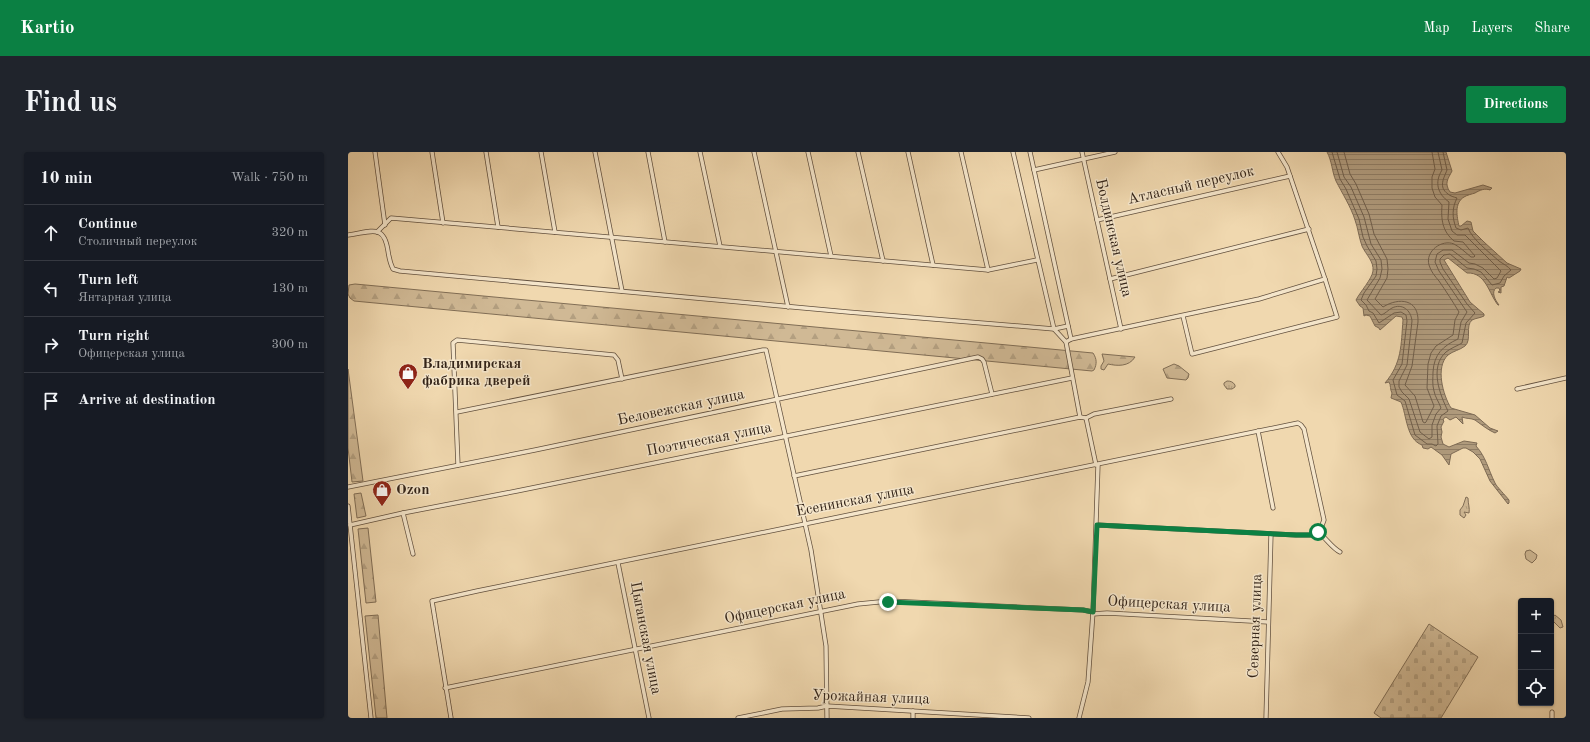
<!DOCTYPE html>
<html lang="en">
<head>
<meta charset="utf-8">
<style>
	body { margin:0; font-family:"Old Standard TT",serif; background:#20242c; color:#f1f3f6 }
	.controls { position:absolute; right:12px; bottom:12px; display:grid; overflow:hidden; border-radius:4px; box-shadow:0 1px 3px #0004 }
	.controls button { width:36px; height:36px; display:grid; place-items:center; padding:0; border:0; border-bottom:1px solid #363941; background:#171b24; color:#f1f3f6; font:20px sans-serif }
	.stop { position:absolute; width:12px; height:12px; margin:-9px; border:3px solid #0b8043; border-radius:50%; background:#fff }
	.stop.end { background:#0b8043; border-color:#fff; box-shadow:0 1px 4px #0008 }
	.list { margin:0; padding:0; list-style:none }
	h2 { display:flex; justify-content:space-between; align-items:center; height:52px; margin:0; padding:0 16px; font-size:17px }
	h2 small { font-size:13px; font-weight:400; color:#9ea1a6 }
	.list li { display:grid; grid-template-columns:26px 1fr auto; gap:12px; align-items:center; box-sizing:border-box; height:56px; padding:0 16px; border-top:1px solid #363941 }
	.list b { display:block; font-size:15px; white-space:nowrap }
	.list p { margin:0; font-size:13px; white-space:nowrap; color:#9ea1a6 }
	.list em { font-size:13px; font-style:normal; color:#9ea1a6 }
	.icon { flex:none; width:22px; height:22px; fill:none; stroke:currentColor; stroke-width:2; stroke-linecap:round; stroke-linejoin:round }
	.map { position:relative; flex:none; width:1218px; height:566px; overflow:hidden; border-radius:4px }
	header { display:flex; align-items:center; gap:24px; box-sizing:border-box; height:56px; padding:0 20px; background:#0b8043; color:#fff }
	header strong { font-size:19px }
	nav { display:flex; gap:22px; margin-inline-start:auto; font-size:14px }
	.intro { display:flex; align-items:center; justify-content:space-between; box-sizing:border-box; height:96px; padding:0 24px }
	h1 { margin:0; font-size:28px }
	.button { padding:10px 18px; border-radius:4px; background:#0b8043; color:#fff; font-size:14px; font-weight:700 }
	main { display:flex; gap:24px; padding:0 24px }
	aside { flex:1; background:#171b24; border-radius:4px; box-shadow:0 1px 3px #0004 }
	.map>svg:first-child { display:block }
</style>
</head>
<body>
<header>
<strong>Kartio</strong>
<nav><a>Map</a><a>Layers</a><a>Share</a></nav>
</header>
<div class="intro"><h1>Find us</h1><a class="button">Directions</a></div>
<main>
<aside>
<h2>10 min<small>Walk · 750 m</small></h2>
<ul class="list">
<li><svg class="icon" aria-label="ahead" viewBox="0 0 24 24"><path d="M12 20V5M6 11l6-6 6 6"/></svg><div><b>Continue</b><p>Столичный переулок</p></div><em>320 m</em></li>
<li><svg class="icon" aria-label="left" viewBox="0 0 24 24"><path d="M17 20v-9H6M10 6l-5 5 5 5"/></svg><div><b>Turn left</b><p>Янтарная улица</p></div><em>130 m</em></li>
<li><svg class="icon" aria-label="right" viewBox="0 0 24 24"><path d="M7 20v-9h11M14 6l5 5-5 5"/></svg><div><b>Turn right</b><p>Офицерская улица</p></div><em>300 m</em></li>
<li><svg class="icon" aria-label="arrive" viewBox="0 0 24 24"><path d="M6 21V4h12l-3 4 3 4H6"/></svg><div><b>Arrive at destination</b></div></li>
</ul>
</aside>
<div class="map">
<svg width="1218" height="566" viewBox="0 0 1218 566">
	<defs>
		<pattern id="grass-tufts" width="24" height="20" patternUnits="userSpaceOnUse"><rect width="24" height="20" fill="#d0b995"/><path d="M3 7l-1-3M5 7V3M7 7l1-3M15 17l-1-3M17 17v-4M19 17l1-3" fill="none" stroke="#b39f80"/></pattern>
		<pattern id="forest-firs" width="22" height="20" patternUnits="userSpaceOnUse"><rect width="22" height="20" fill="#d0b995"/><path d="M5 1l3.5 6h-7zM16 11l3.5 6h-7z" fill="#b39f80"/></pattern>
		<pattern id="cemetery-stones" width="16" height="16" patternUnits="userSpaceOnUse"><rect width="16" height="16" fill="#d0b995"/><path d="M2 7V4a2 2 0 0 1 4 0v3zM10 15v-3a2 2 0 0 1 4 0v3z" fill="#b39f80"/></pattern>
		<pattern id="water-rules" width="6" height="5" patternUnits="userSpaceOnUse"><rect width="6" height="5" fill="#af9a7c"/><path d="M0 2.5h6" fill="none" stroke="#8f7d65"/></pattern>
	</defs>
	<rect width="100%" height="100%" fill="#f0d8af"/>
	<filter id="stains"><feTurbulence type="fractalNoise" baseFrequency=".005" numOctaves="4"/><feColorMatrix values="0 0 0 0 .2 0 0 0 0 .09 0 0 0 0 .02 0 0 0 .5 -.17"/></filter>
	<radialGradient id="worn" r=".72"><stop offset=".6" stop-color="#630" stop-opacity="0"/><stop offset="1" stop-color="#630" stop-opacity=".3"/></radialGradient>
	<g fill="url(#grass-tufts)" stroke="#816e56">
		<path d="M 879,229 C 883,229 885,230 887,233 L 887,235 L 884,237 L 879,237 L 876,233 L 876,231 Z"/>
		<path d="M 1118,345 L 1120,346 C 1120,352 1122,356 1121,361 L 1116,360 L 1118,363 L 1116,366 L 1112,363 L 1112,358 L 1115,354 Z"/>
		<path d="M 1207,463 L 1213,468 L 1215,475 L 1212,476 L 1205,469 L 1204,465 Z"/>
	</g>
	<g fill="url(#forest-firs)" stroke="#816e56">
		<path d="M 7,132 L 745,201 C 749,207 749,212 746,218 L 744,219 L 6,149 L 2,146 L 0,142 L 1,133 Z"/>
		<path d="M 754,202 L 787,205 C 781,215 769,214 760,212 L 756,218 L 753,217 L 753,214 L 756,209 Z"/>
		<path d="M 826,212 L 831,214 L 841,222 L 840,226 L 838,228 L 819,226 L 815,217 Z"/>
		<path d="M 0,217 L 15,329 L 4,330 L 0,296 Z"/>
		<path d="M 13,341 L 18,364 L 9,366 L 6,342 Z"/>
		<path d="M 20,376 L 28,450 L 18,451 L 10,377 Z"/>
		<path d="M 1182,398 L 1189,403 L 1188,407 L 1184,411 L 1178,407 L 1177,402 L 1178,399 Z"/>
		<path d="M 30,463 L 39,566 L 28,566 L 17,464 Z"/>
	</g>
	<path fill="url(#cemetery-stones)" stroke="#816e56" d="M 1081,472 L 1130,505 L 1093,566 L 1033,566 L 1026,561 Z"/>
	<path fill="url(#water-rules)" stroke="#7d6a54" d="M 979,0 L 1098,0 L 1104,19 C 1100,27 1096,31 1102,40 L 1107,41 L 1135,33 L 1144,36 L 1142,38 C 1137,36 1132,38 1127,41 C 1124,42 1119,43 1116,45 C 1106,51 1109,65 1111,74 L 1113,74 L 1119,69 L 1123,70 L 1125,79 L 1136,90 L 1159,111 L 1173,117 L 1172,119 L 1161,126 L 1159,125 L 1156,134 L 1153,135 L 1153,141 L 1150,140 L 1152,139 L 1151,136 L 1148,136 C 1143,140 1147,148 1151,153 L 1150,153 C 1141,142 1138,120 1119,121 L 1100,106 L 1096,108 L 1122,150 L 1136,162 L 1136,164 C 1132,166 1128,166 1124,168 C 1117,174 1124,188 1117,194 C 1112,198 1105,199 1100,203 C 1087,215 1095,243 1103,256 L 1127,263 L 1142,276 L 1150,279 L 1147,281 C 1140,278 1134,273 1127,268 C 1123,266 1119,267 1114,265 L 1115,272 L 1108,265 L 1102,268 L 1098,265 L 1096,266 L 1095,268 L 1096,269 L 1093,275 L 1094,280 L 1093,285 L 1095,292 L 1101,295 L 1116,289 L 1129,291 L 1128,294 C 1138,305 1140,317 1147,331 C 1149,335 1157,343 1161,348 L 1161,351 L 1160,352 L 1142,329 L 1132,307 L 1125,300 L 1118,296 L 1115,296 L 1103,302 L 1101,313 L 1094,303 L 1083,295 L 1080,297 L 1075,296 L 1074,293 C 1058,287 1059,264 1053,250 L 1043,246 L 1044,241 C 1042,238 1043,233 1041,230 L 1037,231 C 1054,211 1053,193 1055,168 L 1054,165 L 1048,164 L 1032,178 L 1031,176 L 1027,174 L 1022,164 L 1018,163 L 1016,164 L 1015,156 L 1012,154 L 1008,148 C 1012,140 1024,127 1025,119 C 1026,109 1018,103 1014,94 C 1011,86 1010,76 1007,68 C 1003,55 994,41 988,29 C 984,20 984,9 979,0 Z"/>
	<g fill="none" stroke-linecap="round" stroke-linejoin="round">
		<g stroke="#705e4a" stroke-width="1">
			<path d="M 984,0 L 992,27 L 998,37 L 1011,67 L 1015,85 L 1019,94 L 1028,109 L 1029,117 L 1028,124 L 1016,141 L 1013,148 L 1018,153 L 1021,159 L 1025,161 L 1031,171 L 1046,161 L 1053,160 L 1058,163 L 1059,169 L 1054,212 L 1045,228 L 1049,243 L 1057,249 L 1067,283 L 1079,292 L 1084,292 L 1088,294 L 1090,292 L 1089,274 L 1093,264 L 1100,259 C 1092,243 1081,215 1098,200 C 1103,196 1109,194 1114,191 L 1118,171 L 1127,161 L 1119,152 L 1095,117 L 1092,110 L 1092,107 L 1096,103 L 1102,102 L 1119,116 L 1126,117 L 1133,120 L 1144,133 L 1152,131 L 1156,124 L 1163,118 C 1160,114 1155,112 1151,109 C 1142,101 1124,87 1120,76 L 1113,78 L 1108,76 C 1104,65 1104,56 1109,46 C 1106,45 1102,44 1100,42 C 1090,35 1096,26 1099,18 L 1095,0"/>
			<path d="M 989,0 L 996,25 L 1003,35 L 1016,65 L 1023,92 L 1033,108 L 1034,117 L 1032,126 L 1019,148 L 1033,163 C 1037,162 1040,158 1044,156 C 1054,151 1063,158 1064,169 L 1059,213 L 1051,229 L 1051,235 L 1054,240 L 1061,247 L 1072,280 L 1081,287 L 1084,285 L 1084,273 L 1088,262 L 1093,256 C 1091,250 1087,245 1086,239 C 1084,232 1085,226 1085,220 C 1086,202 1095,194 1110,187 L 1113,170 L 1119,160 L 1091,119 L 1087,110 L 1089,102 L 1095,98 L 1104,98 L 1121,111 L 1127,112 L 1135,116 L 1146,127 L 1149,126 L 1153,119 L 1117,83 L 1109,83 L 1104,79 L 1100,67 L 1101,50 C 1090,42 1086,31 1094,18 L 1090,0"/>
			<path d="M 996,0 L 1002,22 L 1008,32 L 1021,62 L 1026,82 L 1039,107 L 1040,117 L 1039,126 L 1027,147 L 1035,155 C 1051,145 1071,147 1070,170 L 1064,214 L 1057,233 L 1067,244 L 1075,270 L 1077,271 L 1078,270 L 1086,254 L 1079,236 L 1080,212 L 1083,201 L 1088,194 L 1105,183 L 1107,168 L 1111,160 C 1105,150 1098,139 1091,129 C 1087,124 1083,120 1081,113 C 1077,99 1094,87 1106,92 C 1112,95 1118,101 1123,105 L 1126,105 L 1127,104 L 1115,90 L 1106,89 C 1094,79 1093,67 1094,53 L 1087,45 L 1084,36 L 1084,25 L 1087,17 L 1084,0"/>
		</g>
		<defs>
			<g id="street">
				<path d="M 27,0 L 37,73"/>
				<path d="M 84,0 L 95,71"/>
				<path d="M 138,0 L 150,75"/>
				<path d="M 193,0 L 207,80"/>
				<path d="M 247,0 L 274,139"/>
				<path d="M 300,0 L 317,90"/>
				<path d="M 352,0 L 372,94"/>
				<path d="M 406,0 L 440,155"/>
				<path d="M 460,0 L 483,104"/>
				<path d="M 510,0 L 535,109"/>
				<path d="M 560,0 L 585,113"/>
				<path d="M 613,0 L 640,118"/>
				<path d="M 665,0 L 706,177 L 718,190 L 732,265"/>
				<path d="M 682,0 L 723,187"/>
				<path d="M 734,0 L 773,177"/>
				<path d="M 686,18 L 767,0"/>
				<path d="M 749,68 L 942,24"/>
				<path d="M 29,80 L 43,66 L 640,118 L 689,108"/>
				<path d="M 0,83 C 23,80 36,71 40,99 C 41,106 42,111 45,117 L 52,119 L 500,160 L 706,177 L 720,174"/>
				<path d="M 762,127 L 961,77"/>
				<path d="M 835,164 L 844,202 L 989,165 L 977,127"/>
				<path d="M 718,190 L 723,187 L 911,147 L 977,127 L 939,15 L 930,0"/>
				<path d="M 1169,237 L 1218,226"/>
				<path d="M 109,260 L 415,198 L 418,198 L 463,398 L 478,494 L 479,566"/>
				<path d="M 738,266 L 748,313"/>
				<path d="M 910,279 L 925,356"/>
				<path d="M 110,313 L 105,191 L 109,188 L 266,203 L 270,208 L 274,227"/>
				<path d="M 446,324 L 732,265 L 738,266 L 746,262 L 823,247"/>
				<path d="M 0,335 L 187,298 L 630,205 L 634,207 L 636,210 L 644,242"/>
				<path d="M 0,354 L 23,566"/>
				<path d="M 55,361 L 65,402"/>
				<path d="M 2,373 L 55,361 L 169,339 L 724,226"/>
				<path d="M 749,373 L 948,383 L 965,383 L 971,381"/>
				<path d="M 971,381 C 978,386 984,396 992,400"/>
				<path d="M 270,411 L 301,566"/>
				<path d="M 745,462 L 759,461 L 920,470"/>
				<path d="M 97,536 L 510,452 L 541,449 L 735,458 L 745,460"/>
				<path d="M 103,566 L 84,449 L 129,439 L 950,271 L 953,273 L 956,277 L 976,368 L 971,381"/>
				<path d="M 390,566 L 434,557 L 470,556 L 479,554 L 681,566"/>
				<path d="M 565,566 L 565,559"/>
				<path d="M 731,566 L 740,530 L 745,460 L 750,313"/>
				<path d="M 918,566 L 923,382"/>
				<path d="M 1204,566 L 1204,560"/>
			</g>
		</defs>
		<use href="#street" stroke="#62503e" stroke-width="5"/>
		<use href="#street" stroke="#f5e6cb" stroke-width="3.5"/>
	</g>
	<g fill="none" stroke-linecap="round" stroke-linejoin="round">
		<path stroke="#0b8043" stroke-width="5" d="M 540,450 L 735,458 L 745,460 L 749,373 L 948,383 L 965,383 L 970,380"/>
	</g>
	<defs>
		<symbol id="shop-pin" viewBox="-11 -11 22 30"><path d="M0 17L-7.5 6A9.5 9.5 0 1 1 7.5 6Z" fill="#8f2418" stroke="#f5e6cb"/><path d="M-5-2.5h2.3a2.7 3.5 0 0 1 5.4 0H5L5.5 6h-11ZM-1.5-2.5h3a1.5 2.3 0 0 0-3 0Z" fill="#fff"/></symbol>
	</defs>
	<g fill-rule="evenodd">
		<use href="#shop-pin" x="49" y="210" width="22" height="30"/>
		<use href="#shop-pin" x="23" y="327" width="22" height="30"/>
	</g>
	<g text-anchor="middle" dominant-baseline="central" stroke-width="3" stroke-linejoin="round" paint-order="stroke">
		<g font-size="15" fill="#322318" stroke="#f5e6cb">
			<text transform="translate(843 34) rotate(-13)">Атласный переулок</text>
			<text transform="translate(765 86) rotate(77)">Болдинская улица</text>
			<text transform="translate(333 256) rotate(-12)">Беловежская улица</text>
			<text transform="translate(361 288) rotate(-11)">Поэтическая улица</text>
			<text transform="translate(507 349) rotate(-11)">Есенинская улица</text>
			<text transform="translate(821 453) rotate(3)">Офицерская улица</text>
			<text transform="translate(437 455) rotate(-12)">Офицерская улица</text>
			<text transform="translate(908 474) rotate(-88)">Северная улица</text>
			<text transform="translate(297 486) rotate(79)">Цыганская улица</text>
			<text transform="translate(523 546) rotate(2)">Урожайная улица</text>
		</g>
		<g font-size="15" font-weight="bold" fill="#322318" stroke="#f5e6cb" text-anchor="start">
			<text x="74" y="212">Владимирская<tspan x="74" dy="17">фабрика дверей</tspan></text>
			<text x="48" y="338">Ozon</text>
		</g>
	</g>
	<rect width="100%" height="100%" filter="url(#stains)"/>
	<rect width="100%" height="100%" fill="url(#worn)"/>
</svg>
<div class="controls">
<button>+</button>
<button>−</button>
<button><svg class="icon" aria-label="locate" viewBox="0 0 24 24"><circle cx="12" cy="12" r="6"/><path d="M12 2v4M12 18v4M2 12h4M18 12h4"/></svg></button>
</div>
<div class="stop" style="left:970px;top:380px"></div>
<div class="stop end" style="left:540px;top:450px"></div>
</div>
</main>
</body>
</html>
